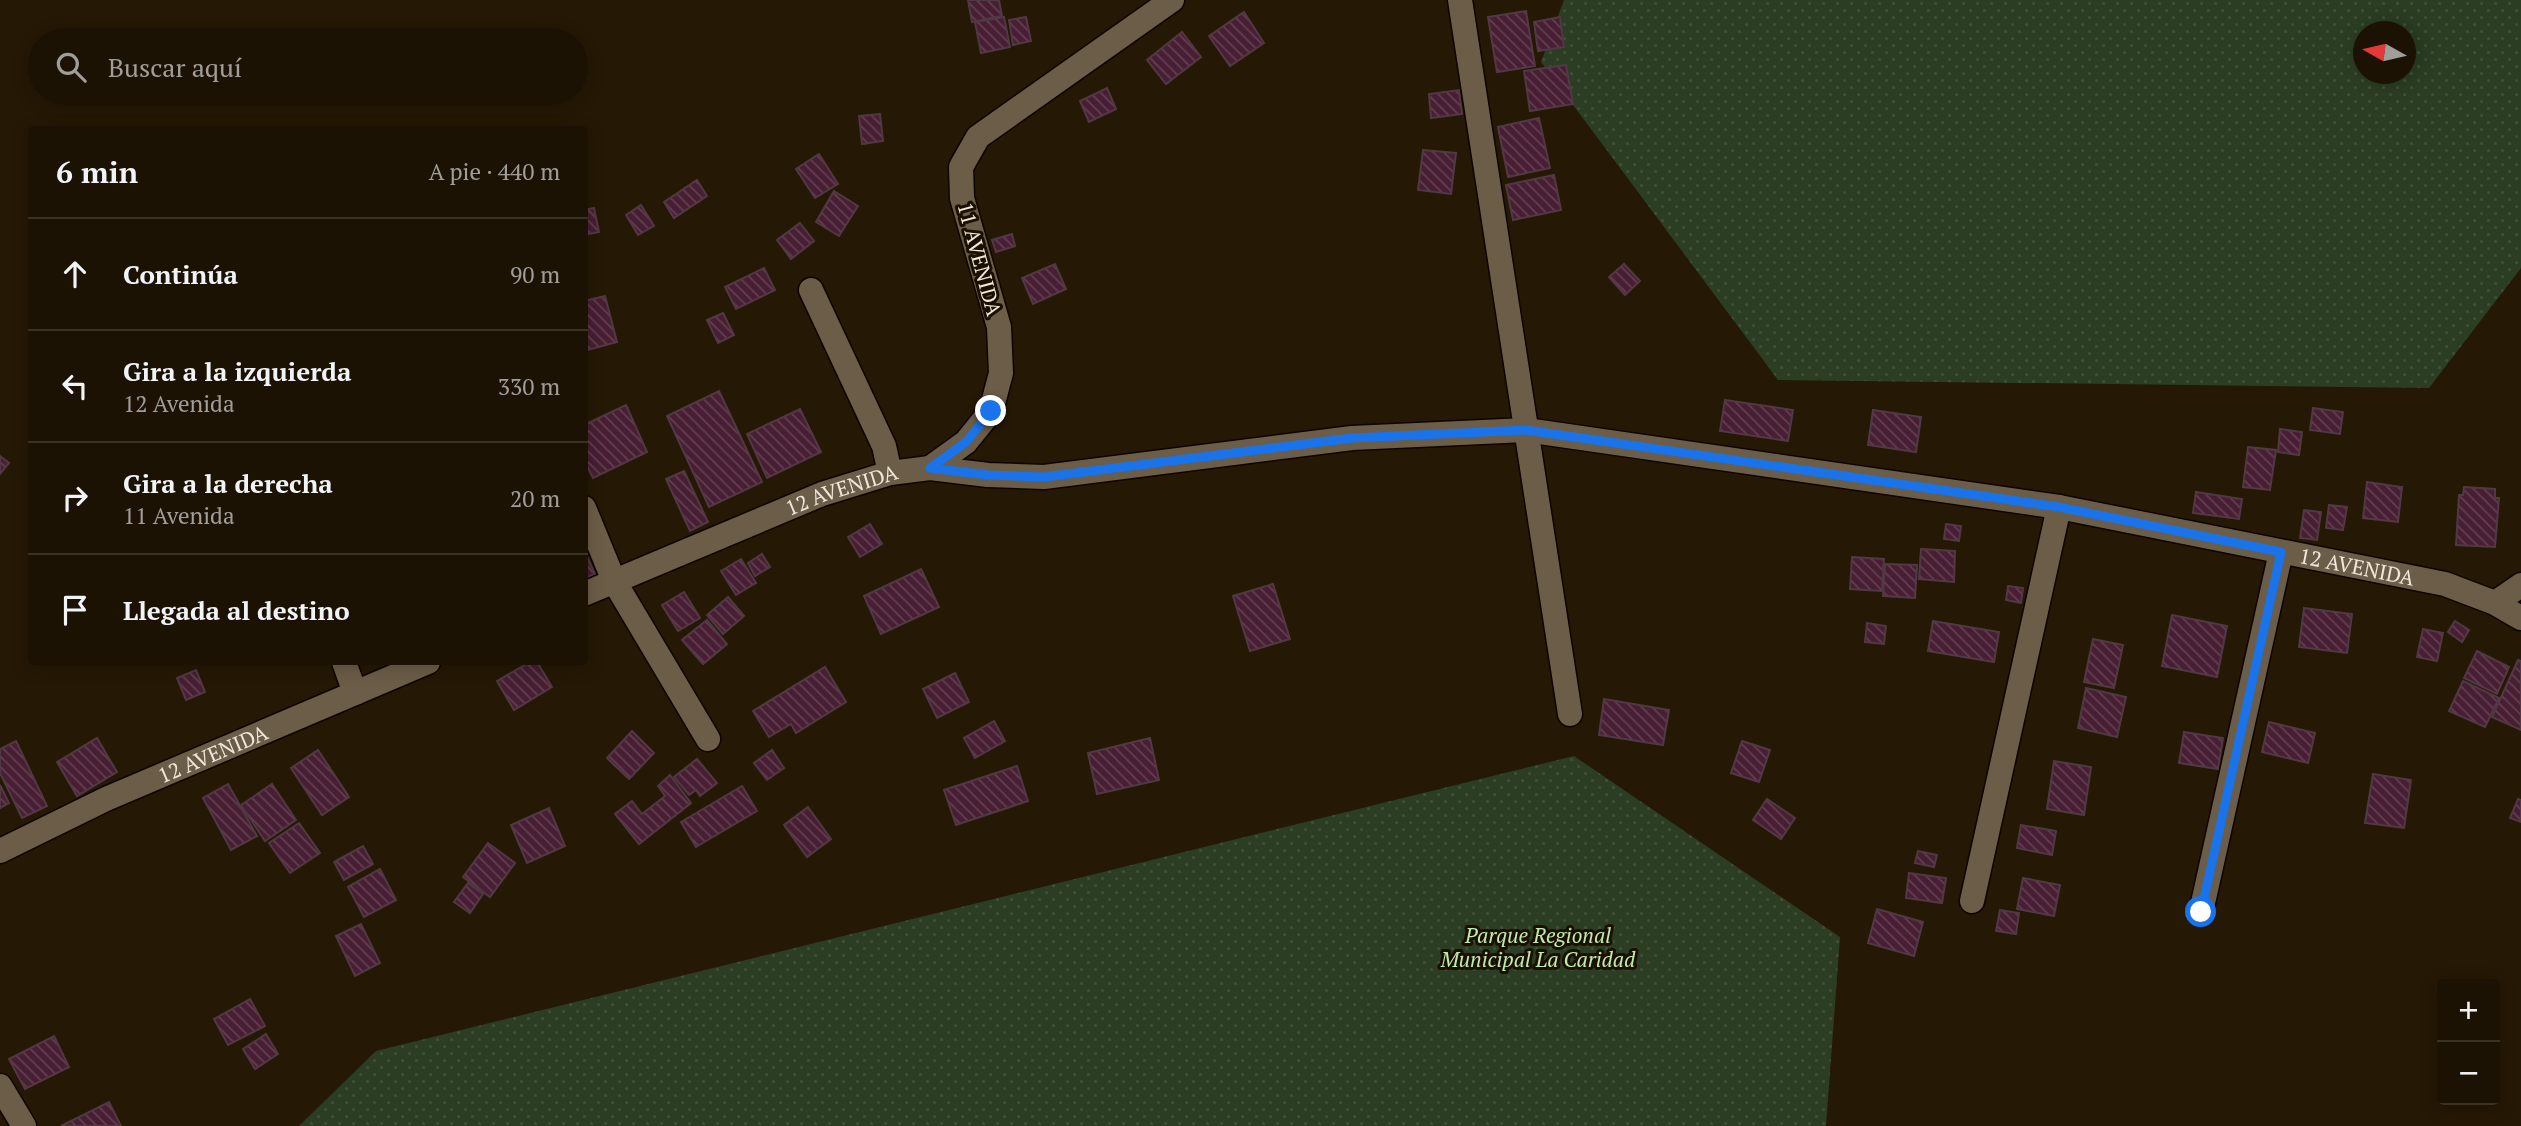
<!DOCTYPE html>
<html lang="es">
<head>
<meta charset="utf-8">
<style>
	body { margin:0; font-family:"PT Serif",serif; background:#292013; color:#f1f3f6 }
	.controls { position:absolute; right:21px; bottom:21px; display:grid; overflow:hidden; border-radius:7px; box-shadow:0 4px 18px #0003 }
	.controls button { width:63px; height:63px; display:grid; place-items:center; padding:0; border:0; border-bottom:2px solid #3a3226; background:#1c1204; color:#f1f3f6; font:35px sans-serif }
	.compass { position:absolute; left:2353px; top:21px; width:63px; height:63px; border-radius:50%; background:#1c1204; box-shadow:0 4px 18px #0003; rotate:278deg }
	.stop { position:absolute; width:21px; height:21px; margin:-16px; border:5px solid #1a73e8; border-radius:50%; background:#fff }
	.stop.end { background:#1a73e8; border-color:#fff; box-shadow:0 2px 7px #0008 }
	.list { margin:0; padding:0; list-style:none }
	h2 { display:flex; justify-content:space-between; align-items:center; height:91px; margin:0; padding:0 28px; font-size:30px }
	h2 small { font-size:23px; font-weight:400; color:#a09e9a }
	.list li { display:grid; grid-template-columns:46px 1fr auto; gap:21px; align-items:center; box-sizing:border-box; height:112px; padding:0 28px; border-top:2px solid #3a3226 }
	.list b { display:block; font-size:26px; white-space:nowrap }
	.list p { margin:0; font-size:23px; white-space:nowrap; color:#a09e9a }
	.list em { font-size:23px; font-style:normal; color:#a09e9a }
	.icon { flex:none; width:38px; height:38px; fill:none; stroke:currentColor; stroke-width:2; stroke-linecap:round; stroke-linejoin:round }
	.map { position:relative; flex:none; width:2521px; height:1126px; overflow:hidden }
	.search { position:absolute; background:#1c1204; box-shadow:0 4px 18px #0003; left:28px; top:28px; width:560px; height:77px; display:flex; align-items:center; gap:18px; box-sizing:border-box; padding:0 24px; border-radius:38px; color:#a09e9a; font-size:26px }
	.panel { position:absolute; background:#1c1204; box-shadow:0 4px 18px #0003; left:28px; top:126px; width:560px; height:539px; border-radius:7px }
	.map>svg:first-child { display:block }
</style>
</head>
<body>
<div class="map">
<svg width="2521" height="1126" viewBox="0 0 2521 1126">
	<defs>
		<pattern id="park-dots" width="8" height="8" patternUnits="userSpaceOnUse" patternTransform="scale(1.75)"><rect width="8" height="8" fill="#2b3d23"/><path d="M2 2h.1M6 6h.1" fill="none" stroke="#405038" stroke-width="1.8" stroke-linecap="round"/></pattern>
		<pattern id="building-back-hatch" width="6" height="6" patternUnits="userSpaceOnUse" patternTransform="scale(1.75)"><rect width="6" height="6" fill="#471e33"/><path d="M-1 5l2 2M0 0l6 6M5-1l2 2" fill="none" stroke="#623f50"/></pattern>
	</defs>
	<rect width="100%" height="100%" fill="#251805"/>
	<g fill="url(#park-dots)" fill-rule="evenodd">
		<path d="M 1564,0 L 2521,0 L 2521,268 L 2429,388 L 1778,380 L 1541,62 ZM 2364,32 L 2406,32 L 2406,74 L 2364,74 Z"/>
		<path d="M 1574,756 L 1840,937 L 1826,1126 L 299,1126 L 376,1051 Z"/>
	</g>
	<g fill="url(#building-back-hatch)" stroke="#513944" stroke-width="2">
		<path d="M 968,0 L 999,0 L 1002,16 L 972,22 Z"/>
		<path d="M 1526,11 L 1535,66 L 1497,72 L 1488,17 Z"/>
		<path d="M 1244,12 L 1264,43 L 1230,66 L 1209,36 Z"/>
		<path d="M 1004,17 L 1010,47 L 981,53 L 975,22 Z"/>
		<path d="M 1026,17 L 1031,41 L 1013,45 L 1009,20 Z"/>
		<path d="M 1560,17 L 1564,47 L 1538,51 L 1534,22 Z"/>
		<path d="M 1182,32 L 1201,57 L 1166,84 L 1147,60 Z"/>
		<path d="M 1566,65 L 1573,104 L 1530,111 L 1524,71 Z"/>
		<path d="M 1107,88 L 1116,109 L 1089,122 L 1080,101 Z"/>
		<path d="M 1459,90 L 1462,114 L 1431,118 L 1429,94 Z"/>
		<path d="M 880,114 L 883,141 L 862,144 L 859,116 Z"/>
		<path d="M 1539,118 L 1550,168 L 1508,177 L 1498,127 Z"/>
		<path d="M 1423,150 L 1456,153 L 1451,194 L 1418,190 Z"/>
		<path d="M 819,154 L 838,184 L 815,198 L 796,169 Z"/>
		<path d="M 1554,175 L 1561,210 L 1513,220 L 1506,185 Z"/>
		<path d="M 697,180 L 707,196 L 674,218 L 664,202 Z"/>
		<path d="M 834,191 L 858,206 L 839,236 L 816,222 Z"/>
		<path d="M 641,205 L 654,226 L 638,235 L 626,215 Z"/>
		<path d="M 594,208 L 599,232 L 584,235 L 584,210 Z"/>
		<path d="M 800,223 L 814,241 L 791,259 L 777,240 Z"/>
		<path d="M 1012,234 L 1015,246 L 996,252 L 992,240 Z"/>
		<path d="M 1055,264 L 1066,289 L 1033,304 L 1022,278 Z"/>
		<path d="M 1624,264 L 1640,281 L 1625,295 L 1609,277 Z"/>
		<path d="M 764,268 L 775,290 L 736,309 L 725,287 Z"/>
		<path d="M 605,296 L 617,342 L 584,351 L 584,301 Z"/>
		<path d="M 723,313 L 734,335 L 718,343 L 707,320 Z"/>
		<path d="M 719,391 L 762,482 L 709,507 L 667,416 Z"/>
		<path d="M 1725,400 L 1793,410 L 1788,441 L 1720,431 Z"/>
		<path d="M 626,405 L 647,452 L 593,478 L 584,460 L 584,425 Z"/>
		<path d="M 2313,408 L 2343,412 L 2340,434 L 2310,430 Z"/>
		<path d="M 800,409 L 821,452 L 767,478 L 747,434 Z"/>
		<path d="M 1873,410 L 1921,417 L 1916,452 L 1868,445 Z"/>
		<path d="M 2280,429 L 2302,432 L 2299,455 L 2278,452 Z"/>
		<path d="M 2248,447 L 2276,450 L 2270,490 L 2243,487 Z"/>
		<path d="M 0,456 L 9,463 L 0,474 Z"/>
		<path d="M 684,471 L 708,522 L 690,531 L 666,479 Z"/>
		<path d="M 2367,482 L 2402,487 L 2398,522 L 2363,518 Z"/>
		<path d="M 2464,487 L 2495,489 L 2495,498 L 2499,498 L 2495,547 L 2456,545 L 2459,495 L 2463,495 Z"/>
		<path d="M 2196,492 L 2242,499 L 2239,519 L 2193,513 Z"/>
		<path d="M 2329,505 L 2347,507 L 2343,530 L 2326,528 Z"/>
		<path d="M 2304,510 L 2321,512 L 2317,540 L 2300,538 Z"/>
		<path d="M 870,524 L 882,544 L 860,557 L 848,537 Z"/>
		<path d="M 1946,524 L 1961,526 L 1959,541 L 1944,539 Z"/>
		<path d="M 1921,549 L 1955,551 L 1954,582 L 1919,579 Z"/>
		<path d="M 584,550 L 595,574 L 584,579 Z"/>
		<path d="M 762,554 L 770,567 L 755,576 L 748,563 Z"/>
		<path d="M 1852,557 L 1884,559 L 1882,591 L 1850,589 Z"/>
		<path d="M 741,559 L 756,583 L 736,595 L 721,571 Z"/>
		<path d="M 1885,564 L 1917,565 L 1915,598 L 1883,596 Z"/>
		<path d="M 921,569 L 939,607 L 881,634 L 864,596 Z"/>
		<path d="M 1273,584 L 1290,639 L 1250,651 L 1233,596 Z"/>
		<path d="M 2008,586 L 2023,588 L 2021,603 L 2006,600 Z"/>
		<path d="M 684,592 L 700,618 L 678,631 L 662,605 Z"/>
		<path d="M 728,597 L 744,616 L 723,634 L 707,615 Z"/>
		<path d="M 2304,608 L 2352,614 L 2347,653 L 2299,647 Z"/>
		<path d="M 2172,615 L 2227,626 L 2217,677 L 2162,666 Z"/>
		<path d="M 707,620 L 727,644 L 703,664 L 682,640 Z"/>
		<path d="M 1933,621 L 1999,632 L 1994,662 L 1928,651 Z"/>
		<path d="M 2455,621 L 2469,630 L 2462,642 L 2448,632 Z"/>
		<path d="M 1867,623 L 1886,626 L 1884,644 L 1865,642 Z"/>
		<path d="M 2423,629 L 2443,633 L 2437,661 L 2417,657 Z"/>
		<path d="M 2093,639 L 2123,645 L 2114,688 L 2084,682 Z"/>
		<path d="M 2477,651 L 2509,667 L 2497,694 L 2464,678 Z"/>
		<path d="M 2518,660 L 2521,661 L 2521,730 L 2492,717 Z"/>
		<path d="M 530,662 L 537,662 L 552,687 L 514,710 L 497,681 Z"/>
		<path d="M 825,667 L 846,702 L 796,733 L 791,724 L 769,737 L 753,711 Z"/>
		<path d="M 196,670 L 205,692 L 186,700 L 177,678 Z"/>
		<path d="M 955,673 L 969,702 L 937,718 L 923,689 Z"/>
		<path d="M 2463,681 L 2499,698 L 2485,727 L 2449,711 Z"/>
		<path d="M 2086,688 L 2126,697 L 2117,737 L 2078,728 Z"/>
		<path d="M 1604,699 L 1669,710 L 1663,745 L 1599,735 Z"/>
		<path d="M 994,721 L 1005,741 L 975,758 L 964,738 Z"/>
		<path d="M 2269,722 L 2315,733 L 2308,763 L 2262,752 Z"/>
		<path d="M 632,731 L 654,753 L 629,779 L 607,758 Z"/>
		<path d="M 2184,732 L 2223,738 L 2218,769 L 2179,763 Z"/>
		<path d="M 97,738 L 117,772 L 77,796 L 57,762 Z"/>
		<path d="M 1150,738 L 1159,780 L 1097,794 L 1088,753 Z"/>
		<path d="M 16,741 L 47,806 L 22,818 L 0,773 L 0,749 Z"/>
		<path d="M 1742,741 L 1770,750 L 1759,782 L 1731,773 Z"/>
		<path d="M 318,750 L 349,797 L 322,815 L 291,768 Z"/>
		<path d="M 772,750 L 784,768 L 767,780 L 754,763 Z"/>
		<path d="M 697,759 L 717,783 L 700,796 L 696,790 L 689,795 L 674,777 Z"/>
		<path d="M 2054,761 L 2091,767 L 2084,815 L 2047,809 Z"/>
		<path d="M 1017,766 L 1028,801 L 956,825 L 944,790 Z"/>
		<path d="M 2373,774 L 2411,780 L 2404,828 L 2365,823 Z"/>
		<path d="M 670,775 L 691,803 L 639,844 L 615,814 L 632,801 L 642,814 L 665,796 L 658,786 Z"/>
		<path d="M 228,784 L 257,836 L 231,850 L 203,798 Z"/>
		<path d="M 272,784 L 296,820 L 265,841 L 241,805 Z"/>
		<path d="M 0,785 L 9,803 L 0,808 Z"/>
		<path d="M 742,786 L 757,811 L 696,847 L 681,822 Z"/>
		<path d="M 1767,799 L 1795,818 L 1781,839 L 1753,820 Z"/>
		<path d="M 2518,799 L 2521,800 L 2521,822 L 2510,818 Z"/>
		<path d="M 808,807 L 831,839 L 807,857 L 784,825 Z"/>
		<path d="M 549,808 L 565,846 L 527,863 L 511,825 Z"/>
		<path d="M 299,823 L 320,853 L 290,873 L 269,843 Z"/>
		<path d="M 2021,825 L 2056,831 L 2052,855 L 2017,848 Z"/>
		<path d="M 488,843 L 515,863 L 490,897 L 463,877 Z"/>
		<path d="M 363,846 L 373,864 L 344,880 L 334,862 Z"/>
		<path d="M 1918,851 L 1937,855 L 1934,867 L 1915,863 Z"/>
		<path d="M 380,869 L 396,900 L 364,917 L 348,887 Z"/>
		<path d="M 1909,873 L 1946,878 L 1942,903 L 1906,898 Z"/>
		<path d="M 2023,878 L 2060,885 L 2054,916 L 2017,909 Z"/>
		<path d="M 468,883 L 483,894 L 470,913 L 454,902 Z"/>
		<path d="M 1877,909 L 1923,922 L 1914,956 L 1868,943 Z"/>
		<path d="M 2000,910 L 2019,913 L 2016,934 L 1996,931 Z"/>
		<path d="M 361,924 L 380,963 L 355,976 L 336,936 Z"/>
		<path d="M 250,999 L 265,1026 L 228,1045 L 214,1019 Z"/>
		<path d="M 266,1034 L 278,1054 L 255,1069 L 243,1049 Z"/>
		<path d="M 54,1036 L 69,1067 L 25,1089 L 9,1059 Z"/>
		<path d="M 109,1102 L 121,1126 L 61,1126 Z"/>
	</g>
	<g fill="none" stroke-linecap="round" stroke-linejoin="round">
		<defs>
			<g id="street">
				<path d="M 1460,0 L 1570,714"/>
				<path d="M 811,290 L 884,446 L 890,473"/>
				<path d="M 930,468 L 966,442 L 991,411 L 1001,373 L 999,327 L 962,198 L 961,167 L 978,137 L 1172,0"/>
				<path d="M 584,508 L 614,581 L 708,739"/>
				<path id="s1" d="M 584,594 L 822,494 L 890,473 L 930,468 L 988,475 L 1044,477 L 1352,438 L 1526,430 L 2059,507 L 2445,584 L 2495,603 L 2521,618"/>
				<path d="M 2495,603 L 2521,585"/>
				<path d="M 344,662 L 355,693"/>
				<path id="s2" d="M 0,851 L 106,799 L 428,662"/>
				<path d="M 1972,901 L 2059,507"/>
				<path d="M 2201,912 L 2281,552"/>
				<path d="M 0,1086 L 24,1126"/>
			</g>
		</defs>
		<use href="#street" stroke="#0e0400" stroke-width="27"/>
		<use href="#street" stroke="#6c5d48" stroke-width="24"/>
	</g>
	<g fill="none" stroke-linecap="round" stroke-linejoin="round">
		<path stroke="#1a73e8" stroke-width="9" d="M 991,411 L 966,442 L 930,468 L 988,475 L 1044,477 L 1352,438 L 1526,430 L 2059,507 L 2281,552 L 2201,912"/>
	</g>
	<g text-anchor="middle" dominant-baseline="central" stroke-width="6" stroke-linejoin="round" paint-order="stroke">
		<g font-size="21" fill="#f0e7db" stroke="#1b0f00">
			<text transform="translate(980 259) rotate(75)">11 AVENIDA</text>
			<text stroke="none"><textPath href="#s1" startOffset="278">12 AVENIDA</textPath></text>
			<text stroke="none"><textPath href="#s1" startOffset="1811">12 AVENIDA</textPath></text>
			<text stroke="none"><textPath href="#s2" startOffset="234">12 AVENIDA</textPath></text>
		</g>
		<g font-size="21" font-style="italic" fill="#c0edac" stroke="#1b0f00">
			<text x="1538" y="935">Parque Regional<tspan x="1538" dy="24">Municipal La Caridad</tspan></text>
		</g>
	</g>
</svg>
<div class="controls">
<button>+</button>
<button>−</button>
</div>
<svg class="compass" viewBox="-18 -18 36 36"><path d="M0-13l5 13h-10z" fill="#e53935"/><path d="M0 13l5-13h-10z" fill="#a09e9a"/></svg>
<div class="stop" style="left:2201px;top:912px"></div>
<div class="stop end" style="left:991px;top:411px"></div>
<div class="search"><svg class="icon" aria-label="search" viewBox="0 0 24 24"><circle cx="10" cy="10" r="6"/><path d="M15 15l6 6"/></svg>Buscar aquí</div>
<section class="panel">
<h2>6 min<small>A pie · 440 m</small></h2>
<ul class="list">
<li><svg class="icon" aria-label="ahead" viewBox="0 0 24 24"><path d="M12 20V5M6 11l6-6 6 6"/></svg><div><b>Continúa</b></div><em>90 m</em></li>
<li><svg class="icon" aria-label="left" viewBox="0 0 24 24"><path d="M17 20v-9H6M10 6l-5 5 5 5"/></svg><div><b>Gira a la izquierda</b><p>12 Avenida</p></div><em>330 m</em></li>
<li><svg class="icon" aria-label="right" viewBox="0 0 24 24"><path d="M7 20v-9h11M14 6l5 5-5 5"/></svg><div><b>Gira a la derecha</b><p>11 Avenida</p></div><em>20 m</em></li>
<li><svg class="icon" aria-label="arrive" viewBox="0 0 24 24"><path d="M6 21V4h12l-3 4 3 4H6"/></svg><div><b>Llegada al destino</b></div></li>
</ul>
</section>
</div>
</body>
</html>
